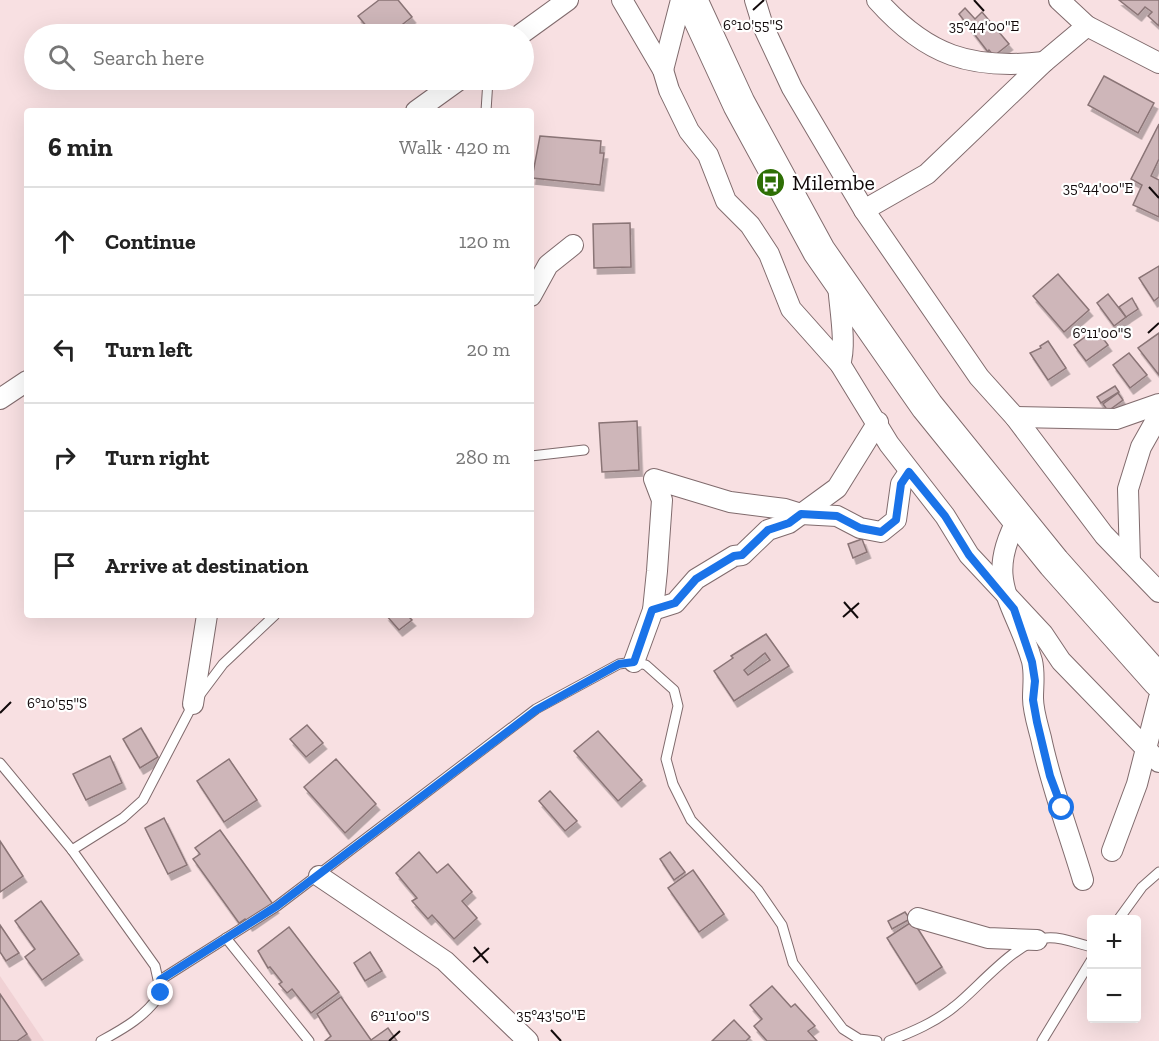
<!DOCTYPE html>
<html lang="en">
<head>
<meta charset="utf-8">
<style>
	body { margin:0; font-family:"Zilla Slab",serif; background:#f2f2f2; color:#222 }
	.controls { position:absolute; right:18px; bottom:18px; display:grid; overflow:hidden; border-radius:6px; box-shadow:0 6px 24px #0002 }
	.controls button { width:54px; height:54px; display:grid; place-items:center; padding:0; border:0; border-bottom:2px solid #e0e0e0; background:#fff; color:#222; font:30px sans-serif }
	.stop { position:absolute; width:18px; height:18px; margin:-14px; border:4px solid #1a73e8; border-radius:50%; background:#fff }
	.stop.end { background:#1a73e8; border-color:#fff; box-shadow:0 2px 6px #0008 }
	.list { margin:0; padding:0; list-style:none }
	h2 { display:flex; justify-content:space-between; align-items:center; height:78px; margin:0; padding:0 24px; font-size:26px }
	h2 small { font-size:20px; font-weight:400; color:#767676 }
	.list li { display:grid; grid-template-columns:39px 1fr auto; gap:18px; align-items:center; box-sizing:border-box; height:108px; padding:0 24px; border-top:2px solid #e0e0e0 }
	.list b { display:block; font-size:22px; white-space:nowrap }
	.list em { font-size:20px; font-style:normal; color:#767676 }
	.icon { flex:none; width:33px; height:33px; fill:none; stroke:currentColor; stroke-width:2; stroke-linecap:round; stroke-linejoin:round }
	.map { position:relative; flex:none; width:1159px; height:1041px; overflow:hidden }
	.search { position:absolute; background:#fff; box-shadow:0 6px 24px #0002; left:24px; top:24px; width:510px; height:66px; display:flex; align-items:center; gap:15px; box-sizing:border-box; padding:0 21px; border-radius:33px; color:#767676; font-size:22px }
	.panel { position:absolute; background:#fff; box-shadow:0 6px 24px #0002; left:24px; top:108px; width:510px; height:510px; border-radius:6px }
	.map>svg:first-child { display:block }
</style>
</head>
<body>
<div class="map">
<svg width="1159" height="1041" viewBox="0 0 1159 1041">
	<defs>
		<filter id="shadow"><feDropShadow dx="3.5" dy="6" stdDeviation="0" flood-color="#0004"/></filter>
	</defs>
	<rect width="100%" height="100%" fill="#f8e0e2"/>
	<path fill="#f0d1d4" d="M 0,976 L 44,1041 L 0,1041 Z"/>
	<g fill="#ceb6b9" stroke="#8a7476" stroke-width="1.5" fill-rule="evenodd" filter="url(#shadow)">
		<path d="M 379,0 L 398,0 L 412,17 L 390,34 L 373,34 L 358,16 Z"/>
		<path d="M 1119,0 L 1159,0 L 1159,26 L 1148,16 L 1152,12 L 1145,7 L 1138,15 Z"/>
		<path d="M 965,8 L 975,19 L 982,12 L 1009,44 L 994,56 L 989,50 L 988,52 L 959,14 Z"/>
		<path d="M 1104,76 L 1154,103 L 1138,133 L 1088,105 Z"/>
		<path d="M 1159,124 L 1159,159 L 1151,176 L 1159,180 L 1159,217 L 1133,205 L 1142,185 L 1131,179 Z"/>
		<path d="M 540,136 L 601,141 L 600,153 L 604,153 L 600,185 L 532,178 Z"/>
		<path d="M 630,223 L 631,267 L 594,268 L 593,224 Z"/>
		<path d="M 1159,266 L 1159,297 L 1154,301 L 1139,278 Z"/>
		<path d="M 1058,274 L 1089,310 L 1064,332 L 1033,296 Z"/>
		<path d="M 1108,294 L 1126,317 L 1114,326 L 1097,303 Z"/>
		<path d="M 1132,298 L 1138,309 L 1126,317 L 1119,307 Z"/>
		<path d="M 1096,329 L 1108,345 L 1086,361 L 1074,345 Z"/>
		<path d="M 1159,333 L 1159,375 L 1138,348 Z"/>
		<path d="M 1048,341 L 1066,368 L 1048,380 L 1030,353 L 1041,348 L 1040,346 Z"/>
		<path d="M 1129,353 L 1147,375 L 1130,388 L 1113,365 Z"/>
		<path d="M 1115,386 L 1119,392 L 1101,403 L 1097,397 Z"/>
		<path d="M 1118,393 L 1123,400 L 1108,411 L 1103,404 Z"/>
		<path d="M 637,421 L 639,470 L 602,472 L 599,423 Z"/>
		<path d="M 862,539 L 867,552 L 853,558 L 848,544 Z"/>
		<path d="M 386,615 L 407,615 L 412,620 L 399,630 Z"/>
		<path d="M 766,634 L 789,666 L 734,701 L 714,671 L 733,658 L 731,656 ZM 765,653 L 770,660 L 748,675 L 744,670 Z"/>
		<path d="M 307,725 L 323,743 L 306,757 L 290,739 Z"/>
		<path d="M 141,728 L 158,757 L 140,768 L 123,739 Z"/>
		<path d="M 598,731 L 642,780 L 618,801 L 574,751 Z"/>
		<path d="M 110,756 L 122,783 L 86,800 L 73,774 Z"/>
		<path d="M 229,759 L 257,800 L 224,822 L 197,781 Z"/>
		<path d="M 336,759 L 376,804 L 345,833 L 304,787 Z"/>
		<path d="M 550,791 L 577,821 L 565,831 L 539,801 Z"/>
		<path d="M 164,818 L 187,865 L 168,874 L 145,828 Z"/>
		<path d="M 220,830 L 275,907 L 249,925 L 245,919 L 239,923 L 193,859 L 200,854 L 195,848 Z"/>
		<path d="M 0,841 L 23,876 L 0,892 Z"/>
		<path d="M 419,852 L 437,873 L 448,864 L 472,892 L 462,901 L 477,918 L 454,939 L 432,915 L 428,919 L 412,901 L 417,898 L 396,873 Z"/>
		<path d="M 670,852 L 685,872 L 674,880 L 660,859 Z"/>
		<path d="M 693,870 L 724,914 L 699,932 L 668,888 Z"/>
		<path d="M 41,901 L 79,954 L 42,980 L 25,957 L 35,949 L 15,921 Z"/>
		<path d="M 905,912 L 910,919 L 892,929 L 888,921 Z"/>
		<path d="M 913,921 L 942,967 L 916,984 L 887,938 Z"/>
		<path d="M 0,925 L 19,953 L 6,961 L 0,952 Z"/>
		<path d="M 289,927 L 339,992 L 311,1013 L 292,989 L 287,993 L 279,984 L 282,982 L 270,967 L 268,968 L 258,951 Z"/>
		<path d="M 370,952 L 382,971 L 365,981 L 354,963 Z"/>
		<path d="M 772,986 L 791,1007 L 795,1004 L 815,1026 L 808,1031 L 817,1041 L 767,1041 L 754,1026 L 762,1019 L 750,1005 Z"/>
		<path d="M 0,994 L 27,1034 L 17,1041 L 0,1041 Z"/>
		<path d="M 341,997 L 371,1040 L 388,1028 L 397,1041 L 325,1041 L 331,1036 L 317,1014 Z"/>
		<path d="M 734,1020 L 750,1037 L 746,1041 L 712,1041 Z"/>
	</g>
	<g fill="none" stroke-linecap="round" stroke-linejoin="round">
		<defs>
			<g id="service">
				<path d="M 486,111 L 488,80"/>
				<path d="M 531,456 L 584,450"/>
				<path d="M 0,763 L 72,850 L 155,966 L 161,993 C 146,1016 125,1028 101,1041"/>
				<path d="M 72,850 L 123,818 L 143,800 L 193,704 L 223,664 L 275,615"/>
				<path d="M 1118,920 L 1142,887 L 1159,872"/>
				<path d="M 226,938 L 309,1041"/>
				<path d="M 160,980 L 277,906 L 536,709 L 619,664 L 634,662 L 646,665 L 674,690 L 678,706 L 666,759 L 673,784 L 691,820 L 758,890 L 782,925 L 793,963 L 843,1029 L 859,1039 L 877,1041"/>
				<path d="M 889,1041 C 912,1032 936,1022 955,1006 C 978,988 1016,941 1046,938 C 1060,936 1078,944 1092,947"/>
				<path d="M 1042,1041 L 1092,959"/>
			</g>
			<g id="minor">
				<path d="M 622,0 L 663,70 L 669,90 L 689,131 L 708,155 L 726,201 L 750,225 L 769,254 L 791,309 L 840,364 L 889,444 L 945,516 L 969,555 L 1043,634 L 1061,661 L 1159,762"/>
				<path d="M 755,0 L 763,26 L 792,88 L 864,210 L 979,377 L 1015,417 L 1104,535 L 1159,592"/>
				<path d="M 877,0 C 927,56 971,70 1044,62"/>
				<path d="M 1059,0 L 1087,26 L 1159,63"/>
				<path d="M 521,34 L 568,0"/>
				<path d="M 663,70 L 681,0"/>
				<path d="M 416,111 L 459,80"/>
				<path d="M 864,210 L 927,174 L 1044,62 L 1087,26"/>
				<path d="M 838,283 C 839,305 847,345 840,364"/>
				<path d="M 531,296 L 548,265 L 573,245"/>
				<path d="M 0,399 L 27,381"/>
				<path d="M 1015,417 L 1116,419 L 1159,404"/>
				<path d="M 1018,518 C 983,582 1015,602 1032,661 C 1035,674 1033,685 1033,698 C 1033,711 1038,726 1041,738 C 1051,786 1069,833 1083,880"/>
				<path d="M 1130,562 L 1128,489 L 1141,447 L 1159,415"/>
				<path d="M 653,610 L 675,603 L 696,579 L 734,556 L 742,555 L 768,530 L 789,523 L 837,488 L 878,422"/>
				<path d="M 634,662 L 653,610 L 657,571 L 662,500 L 654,479 L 730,502 L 785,509 L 801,514 L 837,516 L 860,528 L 881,532 L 896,520 L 901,484 L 909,472"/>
				<path d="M 193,704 L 207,615"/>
				<path d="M 1112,851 L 1137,784 L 1159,698"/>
				<path d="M 319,876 L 445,961 L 528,1041"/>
				<path d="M 918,918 L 988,938 L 1037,940"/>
			</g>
			<path id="trunk" d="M 691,0 L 739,104 L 819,251 L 927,406 L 1054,563 L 1159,681"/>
		</defs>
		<use href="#service" stroke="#806b6d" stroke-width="11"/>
		<use href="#minor" stroke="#806b6d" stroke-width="22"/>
		<use href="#trunk" stroke="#806b6d" stroke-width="34"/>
		<use href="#service" stroke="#fff" stroke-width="9"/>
		<use href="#minor" stroke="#fff" stroke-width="20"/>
		<use href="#trunk" stroke="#fff" stroke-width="32"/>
	</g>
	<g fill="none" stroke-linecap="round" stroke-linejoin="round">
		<path stroke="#1a73e8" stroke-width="8" d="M 161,993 L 160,980 L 277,906 L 536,710 L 619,664 L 634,662 L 652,610 L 675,603 L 696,579 L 734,556 L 742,555 L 768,530 L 789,523 L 801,514 L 837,516 L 860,528 L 881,532 L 896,520 L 901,484 L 909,472 L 945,516 L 969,555 L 1014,609 L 1032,662 L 1035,681 L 1033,700 L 1037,722 L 1050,776 L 1062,808"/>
	</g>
	<path fill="none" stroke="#120a0b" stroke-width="2" d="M 974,0 L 984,11M 753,10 L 764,0M 1149,187 L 1159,198M 1148,333 L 1159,323M 844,602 L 858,618M 843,617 L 859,603M 0,713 L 11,702M 474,947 L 488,963M 473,962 L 489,948M 551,1030 L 561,1041M 389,1041 L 400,1031"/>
	<defs>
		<symbol id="bus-disc" viewBox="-11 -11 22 22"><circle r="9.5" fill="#2e6f05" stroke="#fff"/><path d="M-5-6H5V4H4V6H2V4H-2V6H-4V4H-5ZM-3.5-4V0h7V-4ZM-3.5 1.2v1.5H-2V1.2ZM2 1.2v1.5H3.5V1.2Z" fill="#fff"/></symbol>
	</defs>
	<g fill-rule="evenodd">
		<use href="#bus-disc" x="754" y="166" width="33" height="33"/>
	</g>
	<g text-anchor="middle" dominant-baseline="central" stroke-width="4.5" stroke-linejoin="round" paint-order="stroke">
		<g font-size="22" fill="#120a0b" stroke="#fff" text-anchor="start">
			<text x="792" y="182">Milembe</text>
		</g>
	</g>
	<g font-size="15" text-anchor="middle" fill="#120a0b" stroke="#fff" stroke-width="4.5" stroke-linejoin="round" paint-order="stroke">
		<text x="753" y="30">6°10'55"S</text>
		<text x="984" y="31">35°44'00"E</text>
		<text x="1098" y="193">35°44'00"E</text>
		<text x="1102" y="338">6°11'00"S</text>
		<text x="57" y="708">6°10'55"S</text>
		<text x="551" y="1020">35°43'50"E</text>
		<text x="400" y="1021">6°11'00"S</text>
	</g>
</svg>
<div class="controls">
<button>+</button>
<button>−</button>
</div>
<div class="stop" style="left:1062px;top:808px"></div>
<div class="stop end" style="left:161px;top:993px"></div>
<div class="search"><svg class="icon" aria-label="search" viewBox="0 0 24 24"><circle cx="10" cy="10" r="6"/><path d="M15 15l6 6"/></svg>Search here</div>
<section class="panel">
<h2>6 min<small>Walk · 420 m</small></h2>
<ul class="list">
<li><svg class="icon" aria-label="ahead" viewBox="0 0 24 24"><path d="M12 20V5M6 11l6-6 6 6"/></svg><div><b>Continue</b></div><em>120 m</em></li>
<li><svg class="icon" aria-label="left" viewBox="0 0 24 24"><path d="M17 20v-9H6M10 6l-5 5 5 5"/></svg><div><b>Turn left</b></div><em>20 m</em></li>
<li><svg class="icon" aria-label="right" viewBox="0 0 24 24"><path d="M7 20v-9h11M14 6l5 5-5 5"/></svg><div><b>Turn right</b></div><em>280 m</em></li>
<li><svg class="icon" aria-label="arrive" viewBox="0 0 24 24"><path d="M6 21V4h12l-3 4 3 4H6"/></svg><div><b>Arrive at destination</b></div></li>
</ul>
</section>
</div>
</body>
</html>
